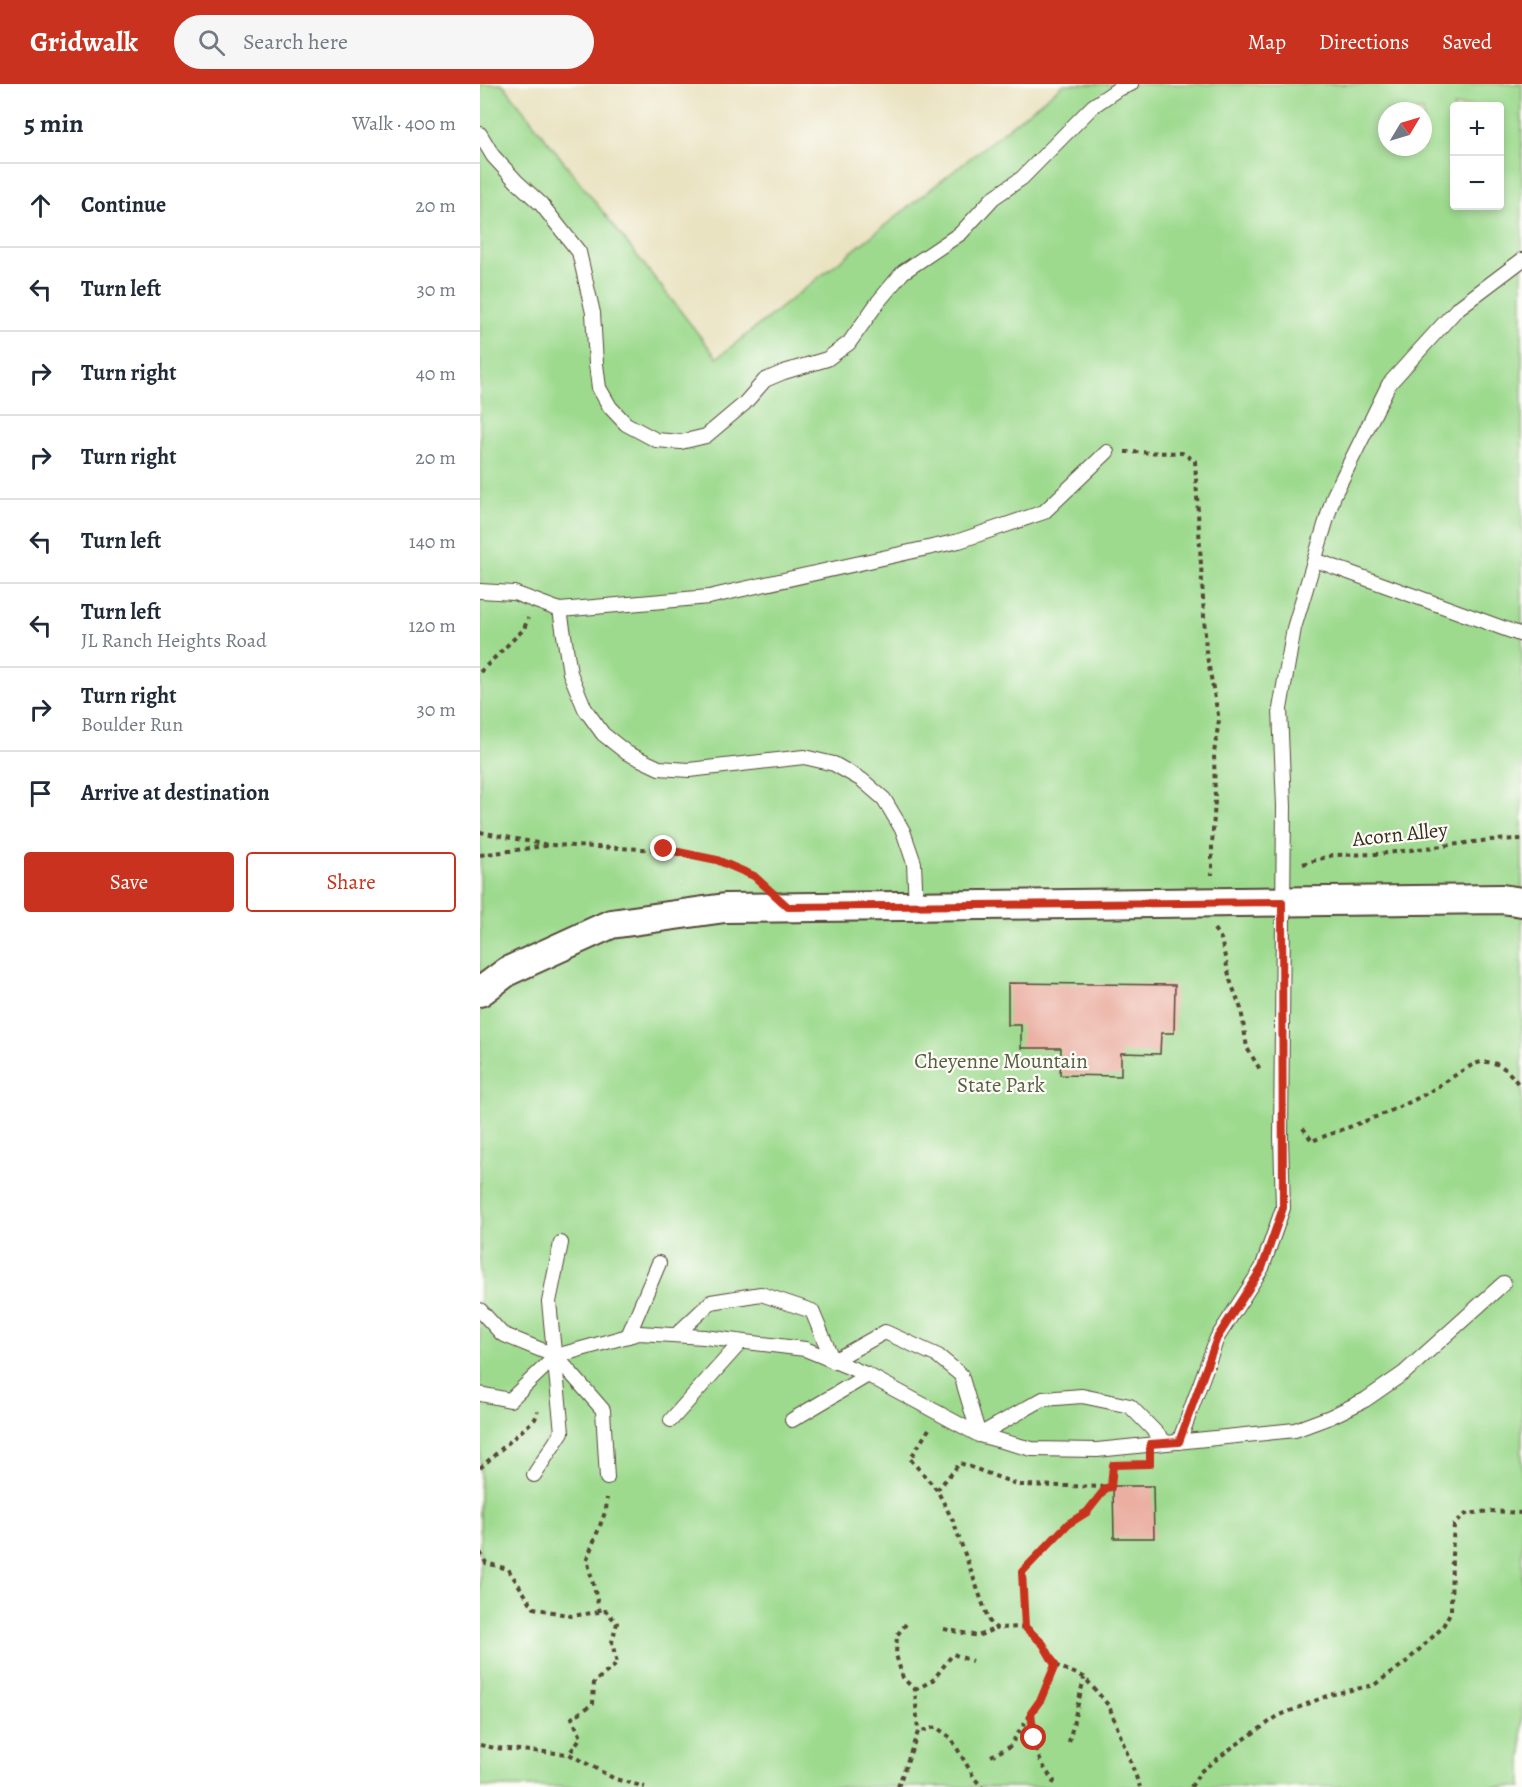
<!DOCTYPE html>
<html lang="en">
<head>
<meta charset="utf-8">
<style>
	body { margin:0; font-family:Alegreya,serif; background:#f6f6f7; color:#1f2937 }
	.controls { position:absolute; right:18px; top:18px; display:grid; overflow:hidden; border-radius:6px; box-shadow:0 3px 9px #0003 }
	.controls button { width:54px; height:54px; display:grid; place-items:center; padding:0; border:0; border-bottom:2px solid #e0e1e3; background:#fff; color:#1f2937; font:30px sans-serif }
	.compass { position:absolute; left:898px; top:18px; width:54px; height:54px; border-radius:50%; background:#fff; box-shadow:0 3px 9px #0003; rotate:52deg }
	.stop { position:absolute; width:18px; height:18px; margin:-14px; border:4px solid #c8321e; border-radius:50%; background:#fff }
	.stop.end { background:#c8321e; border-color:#fff; box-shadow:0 2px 6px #0008 }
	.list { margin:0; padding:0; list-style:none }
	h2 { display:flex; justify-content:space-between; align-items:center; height:78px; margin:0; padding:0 24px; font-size:26px }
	h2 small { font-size:20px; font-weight:400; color:#747a83 }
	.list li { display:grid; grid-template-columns:39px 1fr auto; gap:18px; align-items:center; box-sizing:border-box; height:84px; padding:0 24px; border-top:2px solid #e0e1e3 }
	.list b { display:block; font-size:22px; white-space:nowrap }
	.list p { margin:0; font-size:20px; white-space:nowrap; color:#747a83 }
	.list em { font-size:20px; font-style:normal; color:#747a83 }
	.actions { display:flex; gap:12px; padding:18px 24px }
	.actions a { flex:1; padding:14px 0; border:2px solid #c8321e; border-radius:6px; text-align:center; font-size:21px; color:#c8321e }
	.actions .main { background:#c8321e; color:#fff }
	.icon { flex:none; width:33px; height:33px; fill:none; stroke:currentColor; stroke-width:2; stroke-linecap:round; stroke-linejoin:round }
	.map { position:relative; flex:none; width:1042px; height:1703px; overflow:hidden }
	header { display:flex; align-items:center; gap:36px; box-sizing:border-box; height:84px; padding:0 30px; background:#c8321e; color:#fff }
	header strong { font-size:28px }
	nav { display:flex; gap:33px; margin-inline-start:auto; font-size:21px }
	.search { width:420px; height:54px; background:#f6f6f7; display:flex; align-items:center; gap:15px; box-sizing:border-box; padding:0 21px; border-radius:33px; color:#747a83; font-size:22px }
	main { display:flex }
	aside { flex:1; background:#fff }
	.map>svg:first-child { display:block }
</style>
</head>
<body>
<header>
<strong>Gridwalk</strong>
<div class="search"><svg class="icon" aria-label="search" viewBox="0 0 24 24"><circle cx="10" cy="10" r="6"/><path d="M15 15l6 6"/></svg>Search here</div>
<nav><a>Map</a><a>Directions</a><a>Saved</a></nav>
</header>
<main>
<aside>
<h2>5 min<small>Walk · 400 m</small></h2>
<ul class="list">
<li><svg class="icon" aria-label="ahead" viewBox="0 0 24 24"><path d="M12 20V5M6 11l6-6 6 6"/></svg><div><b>Continue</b></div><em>20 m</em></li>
<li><svg class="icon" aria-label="left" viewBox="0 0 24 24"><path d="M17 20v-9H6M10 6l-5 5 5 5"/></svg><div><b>Turn left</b></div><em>30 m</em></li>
<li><svg class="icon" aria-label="right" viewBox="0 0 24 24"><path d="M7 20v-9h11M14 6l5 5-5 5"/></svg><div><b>Turn right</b></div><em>40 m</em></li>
<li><svg class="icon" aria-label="right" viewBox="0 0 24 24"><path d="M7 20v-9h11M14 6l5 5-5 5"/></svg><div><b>Turn right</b></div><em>20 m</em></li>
<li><svg class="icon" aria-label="left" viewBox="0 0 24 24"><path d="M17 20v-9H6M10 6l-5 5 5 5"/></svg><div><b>Turn left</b></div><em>140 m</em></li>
<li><svg class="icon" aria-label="left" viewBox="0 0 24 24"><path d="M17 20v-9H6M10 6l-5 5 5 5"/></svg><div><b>Turn left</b><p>JL Ranch Heights Road</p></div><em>120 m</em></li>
<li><svg class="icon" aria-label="right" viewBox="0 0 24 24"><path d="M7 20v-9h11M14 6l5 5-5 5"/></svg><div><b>Turn right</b><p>Boulder Run</p></div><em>30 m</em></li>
<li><svg class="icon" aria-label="arrive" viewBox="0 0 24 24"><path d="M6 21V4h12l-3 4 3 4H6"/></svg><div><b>Arrive at destination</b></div></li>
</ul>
<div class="actions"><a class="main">Save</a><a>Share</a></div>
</aside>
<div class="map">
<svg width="1042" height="1703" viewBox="0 0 1042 1703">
	<rect width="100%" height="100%" fill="#fdfcf7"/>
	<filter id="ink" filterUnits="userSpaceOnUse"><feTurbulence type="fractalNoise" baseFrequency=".0167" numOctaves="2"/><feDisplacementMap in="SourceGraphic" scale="12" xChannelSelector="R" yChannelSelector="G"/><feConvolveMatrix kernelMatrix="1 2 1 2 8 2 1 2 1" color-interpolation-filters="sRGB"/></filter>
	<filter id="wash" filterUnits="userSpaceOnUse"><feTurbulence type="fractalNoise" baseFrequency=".008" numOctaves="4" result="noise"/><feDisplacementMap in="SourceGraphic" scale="24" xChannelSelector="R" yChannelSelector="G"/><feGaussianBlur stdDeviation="1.35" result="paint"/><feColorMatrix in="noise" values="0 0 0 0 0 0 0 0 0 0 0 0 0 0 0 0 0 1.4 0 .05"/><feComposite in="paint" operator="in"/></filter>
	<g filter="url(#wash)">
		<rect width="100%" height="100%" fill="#eae3c2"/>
		<path fill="#9dda8e" stroke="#6c8256" stroke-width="1.5" fill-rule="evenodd" d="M 0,0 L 23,0 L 237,274 L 584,0 L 1042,0 L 1042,1703 L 0,1703 ZM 974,22 L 1020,22 L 1020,122 L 974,122 ZM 907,27 L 943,27 L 943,63 L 907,63 Z"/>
		<g id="blocks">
			<g fill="#ebafa2">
				<path d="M 528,899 L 695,901 L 694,949 L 681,949 L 680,970 L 641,969 L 641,992 L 580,991 L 581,964 L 541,964 L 541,941 L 528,941 Z"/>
				<path d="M 633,1402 L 673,1402 L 674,1454 L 634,1454 Z"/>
			</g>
		</g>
	</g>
	<g filter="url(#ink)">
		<use href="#blocks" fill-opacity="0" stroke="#554637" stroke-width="1.5"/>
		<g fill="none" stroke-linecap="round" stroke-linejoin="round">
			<defs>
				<g id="lane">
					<path d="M 0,50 L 13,72 L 37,98 L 61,120 L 99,168 L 113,229 L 116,280 L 119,304 L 130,323 L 146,340 L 176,356 L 201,358 L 226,352 L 264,320 L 285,296 L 304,288 L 347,275 L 369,259 L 398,218 L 423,188 L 481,149 L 513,114 L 542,94 L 613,22 L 638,5 L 651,0"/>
					<path d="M 835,476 L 1042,551"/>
					<path d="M 0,507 L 34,509 L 80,526 L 229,513 L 259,506 L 479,457 L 564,428 L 627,368"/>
					<path d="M 80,526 L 90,589 L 105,625 L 123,650 L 147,669 L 179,684 L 209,686 L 324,673 L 354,680 L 382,696 L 404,715 L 423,747 L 434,779 L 436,823"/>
					<path d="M 0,1226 L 22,1250 L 76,1272 L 123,1326 L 127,1394"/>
					<path d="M 196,1251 L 231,1218 L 281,1210 L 332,1227 L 353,1277 L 405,1248 L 458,1272 L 481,1291 L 499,1351 L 563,1315 L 602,1312 L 650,1322 L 686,1359"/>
					<path d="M 148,1252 L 179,1179"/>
					<path d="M 0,1310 L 30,1316 L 76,1272 L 159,1249 L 224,1253 L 325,1265 L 388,1291 L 499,1351 L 552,1365 L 617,1366 L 815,1346 L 850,1333 L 885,1316 L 924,1289 L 1024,1199"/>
					<path d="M 191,1336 L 261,1258"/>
					<path d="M 312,1336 L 388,1291"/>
					<path d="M 699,1358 L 737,1254 L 782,1184 L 803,1124 L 801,1054 L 804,722 L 800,625 L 814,544 L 854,411 L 909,300 L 977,225 L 1042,176"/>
					<path d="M 54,1391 L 82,1348 L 69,1218 L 81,1159"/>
				</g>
				<path id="street" d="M 0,908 L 28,887 L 131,840 L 245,824 L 1022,815 L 1042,818"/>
			</defs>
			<use href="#lane" stroke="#554637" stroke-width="16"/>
			<use href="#street" stroke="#554637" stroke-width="32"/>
			<g stroke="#554637" stroke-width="4" stroke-dasharray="4.5 4.5" stroke-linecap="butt">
				<path d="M 645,368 L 702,369 L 715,377 L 726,567 L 739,636 L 734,669 L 735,717 L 732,761 L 732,791"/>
				<path d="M 0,588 L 44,545 L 48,534"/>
				<path d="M 0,748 L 68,761"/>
				<path d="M 0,771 L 72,761 L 184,766 L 237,776 L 274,792 L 279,796"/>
				<path d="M 823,780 L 853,771 L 899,770 L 1010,756 L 1042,755"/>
				<path d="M 734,845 L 741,855 L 750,896 L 761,925 L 767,964 L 781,987"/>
				<path d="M 823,1044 L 832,1057 C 876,1040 924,1025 962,1000 C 972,994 992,978 1003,978 C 1021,977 1029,988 1039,1001 L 1042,1001"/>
				<path d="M 449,1345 L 430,1375 L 457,1406 L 473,1437 L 509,1537 L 516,1544 L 545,1543 L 563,1560 L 575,1581 L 604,1593 L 629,1622 L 660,1703"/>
				<path d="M 0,1384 L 55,1335 L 58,1327"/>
				<path d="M 457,1406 L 480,1379 L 539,1401 L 631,1403 L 633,1385"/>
				<path d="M 0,1468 L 6,1479 L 28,1485 L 54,1524 L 91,1532 L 126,1527 L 137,1539 L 132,1558 L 137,1580 L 114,1598 L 113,1620 L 92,1634 L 101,1653 L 89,1670"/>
				<path d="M 120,1528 L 107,1475 L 126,1426 L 127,1414"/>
				<path d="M 426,1540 L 417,1551 L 416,1571 L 423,1594 L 435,1606 L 438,1648"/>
				<path d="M 545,1543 L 542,1488 L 588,1440 L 607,1428 L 626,1404"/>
				<path d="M 464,1545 L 498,1552 L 516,1544"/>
				<path d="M 435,1606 L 453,1596 L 473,1570 L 492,1577"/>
				<path d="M 552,1629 C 554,1659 554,1673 574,1697 L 571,1703"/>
				<path d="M 589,1658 L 604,1594"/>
				<path d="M 0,1661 L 15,1664 L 89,1670 L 135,1695 L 165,1703"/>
				<path d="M 511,1672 L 529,1663 L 561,1615 L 575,1581"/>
				<path d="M 418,1703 L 438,1648 L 456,1643 L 471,1654 L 495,1695 L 502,1703"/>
				<path d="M 711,1703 L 720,1688 L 750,1665 L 798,1632 L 849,1611 L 894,1601 L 925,1579 L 962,1544 L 971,1527 L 972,1471 L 974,1441 L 986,1430 L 1010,1427 L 1042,1429"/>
			</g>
			<use href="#lane" stroke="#fff" stroke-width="14"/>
			<use href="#street" stroke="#fff" stroke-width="28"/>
		</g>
	</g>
	<g fill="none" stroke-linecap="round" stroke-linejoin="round" filter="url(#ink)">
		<path stroke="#c8321e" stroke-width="8" d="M 184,765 L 237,776 L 274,792 L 308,823 L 802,818 L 803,1124 L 782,1184 L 737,1254 L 699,1358 L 670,1360 L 670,1380 L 633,1381 L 631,1403 L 626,1404 L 607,1428 L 588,1440 L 542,1488 L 545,1543 L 563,1560 L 575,1581 L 561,1615 L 551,1629 L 554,1654"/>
	</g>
	<g text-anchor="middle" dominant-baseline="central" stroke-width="4.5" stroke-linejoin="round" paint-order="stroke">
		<g font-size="21" fill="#3b2a1e" stroke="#fdfcf7">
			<text transform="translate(920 750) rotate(-6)">Acorn Alley</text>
		</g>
		<g font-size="21" fill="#585f40" stroke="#fdfcf7">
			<text x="521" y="977">Cheyenne Mountain<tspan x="521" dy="24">State Park</tspan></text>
		</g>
	</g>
</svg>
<div class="controls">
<button>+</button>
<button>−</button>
</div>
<svg class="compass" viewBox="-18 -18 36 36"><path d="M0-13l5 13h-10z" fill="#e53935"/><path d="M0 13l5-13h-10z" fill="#747a83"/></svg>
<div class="stop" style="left:554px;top:1654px"></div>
<div class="stop end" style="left:184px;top:765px"></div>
</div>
</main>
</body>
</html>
